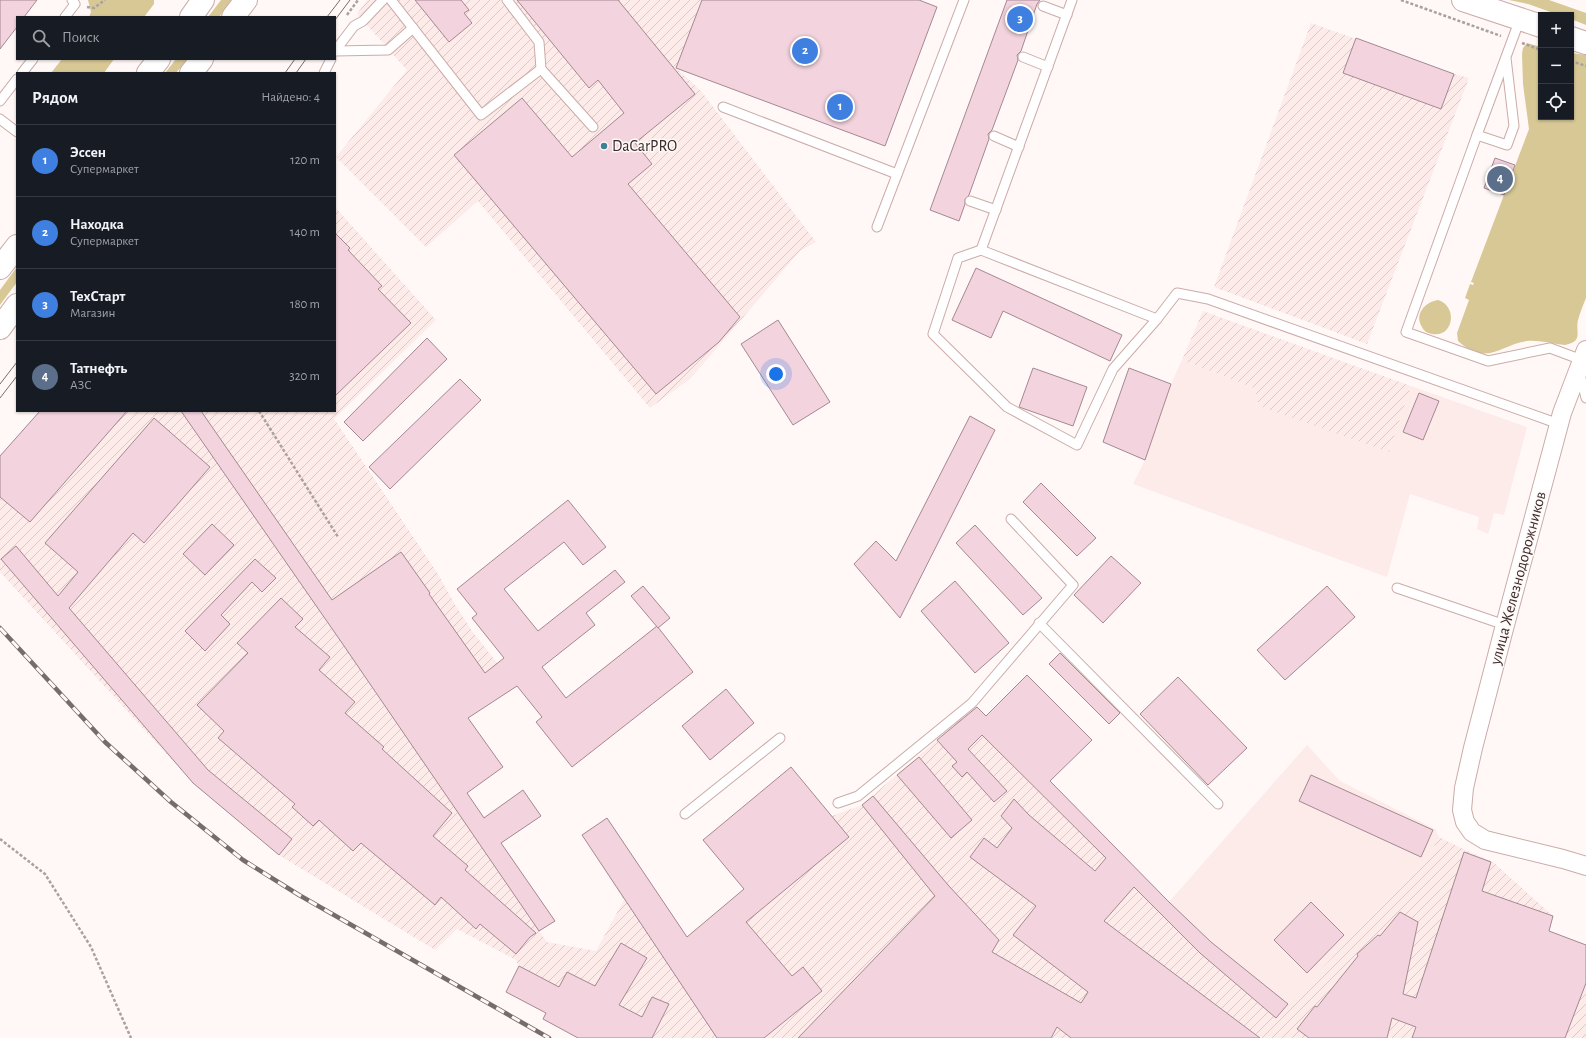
<!DOCTYPE html>
<html lang="ru">
<head>
<meta charset="utf-8">
<style>
	body { margin:0; font-family:"Alegreya Sans",sans-serif; background:#242831; color:#f1f3f6 }
	.controls { position:absolute; right:12px; top:12px; display:grid; overflow:hidden; border-radius:0px; box-shadow:0 1px 3px #0004 }
	.controls button { width:36px; height:36px; display:grid; place-items:center; padding:0; border:0; border-bottom:1px solid #363941; background:#171b24; color:#f1f3f6; font:20px sans-serif }
	.you { position:absolute; left:776px; top:374px; width:14px; height:14px; margin:-10px; border:3px solid #fff; border-radius:50%; background:#1a73e8; box-shadow:0 0 0 6px #1a73e833 }
	.badge { display:grid; place-items:center; width:26px; height:26px; border-radius:50%; background:#418195; color:#fff; font-size:13px; font-weight:700 }
	.pin { position:absolute; translate:-50% -50%; border:2px solid #fff; box-shadow:0 1px 4px #0006 }
	.list { margin:0; padding:0; list-style:none }
	h2 { display:flex; justify-content:space-between; align-items:center; height:52px; margin:0; padding:0 16px; font-size:17px }
	h2 small { font-size:13px; font-weight:400; color:#9ea1a6 }
	.list li { display:grid; grid-template-columns:26px 1fr auto; gap:12px; align-items:center; box-sizing:border-box; height:72px; padding:0 16px; border-top:1px solid #363941 }
	.list b { display:block; font-size:15px; white-space:nowrap }
	.list p { margin:0; font-size:13px; white-space:nowrap; color:#9ea1a6 }
	.list em { font-size:13px; font-style:normal; color:#9ea1a6 }
	.icon { flex:none; width:22px; height:22px; fill:none; stroke:currentColor; stroke-width:2; stroke-linecap:round; stroke-linejoin:round }
	.map { position:relative; flex:none; width:1586px; height:1038px; overflow:hidden }
	.search { position:absolute; background:#171b24; box-shadow:0 1px 3px #0004; left:16px; top:16px; width:320px; height:44px; display:flex; align-items:center; gap:10px; box-sizing:border-box; padding:0 14px; border-radius:0px; color:#9ea1a6; font-size:15px }
	.panel { position:absolute; background:#171b24; box-shadow:0 1px 3px #0004; left:16px; top:72px; width:320px; height:340px; border-radius:0px }
	.map>svg:first-child { display:block }
</style>
</head>
<body>
<div class="map">
<svg width="1586" height="1038" viewBox="0 0 1586 1038">
	<defs>
		<pattern id="industrial-furrows" width="10" height="10" patternUnits="userSpaceOnUse"><rect width="10" height="10" fill="#fcebe8"/><path d="M-1 1l2-2M0 10L10 0M9 11l2-2" fill="none" stroke="#d9cac7"/></pattern>
	</defs>
	<rect width="100%" height="100%" fill="#fff8f7"/>
	<g fill="#fcebe8">
		<path d="M 1182,360 L 1254,388 L 1389,452 L 1411,386 L 1527,427 L 1504,515 L 1494,513 L 1488,534 L 1477,529 L 1479,517 L 1410,494 L 1387,577 L 1133,484 L 1145,460 L 1171,384 Z"/>
		<path d="M 1307,745 L 1340,781 L 1435,829 L 1439,837 L 1429,856 L 1288,1004 L 1211,942 L 1169,902 Z"/>
	</g>
	<g fill="url(#industrial-furrows)">
		<path d="M 367,0 L 702,0 L 676,68 L 701,91 L 816,242 L 800,251 L 690,379 L 650,408 L 478,201 L 426,247 L 336,157 L 407,70 L 357,14 Z"/>
		<path d="M 1311,23 L 1454,74 L 1469,78 L 1367,344 L 1214,287 Z"/>
		<path d="M 335,207 L 436,320 L 334,419 L 438,574 L 454,603 L 472,631 L 515,686 L 432,742 L 483,817 L 523,790 L 541,816 L 501,843 L 555,921 L 539,931 L 547,942 L 596,951 L 624,900 L 582,835 L 607,818 L 687,937 L 832,816 L 862,805 L 976,706 L 1169,902 L 1211,942 L 1288,1004 L 1429,856 L 1439,837 L 1465,850 L 1493,862 L 1553,916 L 1549,932 L 1586,945 L 1586,1038 L 578,1038 L 543,1019 L 546,1013 L 506,992 L 519,967 L 516,960 L 457,929 L 435,950 L 279,855 L 194,784 L 0,572 L 0,456 L 40,411 L 335,411 Z"/>
		<path d="M 1203,311 L 1411,386 L 1389,452 L 1259,406 L 1254,388 L 1182,360 Z"/>
	</g>
	<g fill="#d7c896">
		<path d="M 88,0 L 154,0 L 154,4 L 144,17 L 89,17 L 91,12 Z"/>
		<path d="M 221,0 L 232,0 L 219,17 L 208,17 Z"/>
		<path d="M 1509,0 L 1549,0 L 1586,13 L 1586,25 L 1571,19 L 1571,15 L 1559,15 L 1528,4 Z"/>
		<path d="M 1527,43 L 1541,47 L 1541,117 L 1571,117 L 1571,53 L 1586,55 L 1586,298 C 1583,305 1580,313 1578,320 C 1575,332 1584,341 1565,345 C 1553,344 1539,340 1527,341 C 1499,345 1487,367 1458,341 L 1457,333 L 1469,300 L 1465,298 L 1470,284 L 1473,285 L 1474,283 L 1471,282 L 1529,129 L 1523,84 L 1522,54 L 1523,48 Z"/>
		<path d="M 62,59 L 114,59 L 104,73 L 51,73 Z"/>
		<path d="M 176,59 L 187,59 L 176,73 L 165,73 Z"/>
		<path d="M 17,267 L 17,282 L 0,305 L 0,290 Z"/>
		<path d="M 1438,300 C 1458,306 1454,338 1432,334 C 1427,333 1424,331 1422,327 C 1414,314 1425,302 1438,300 Z"/>
	</g>
	<g fill="#f2d3de" stroke="#a48892">
		<path d="M 0,0 L 37,0 L 24,17 L 17,17 L 17,27 L 0,49 Z"/>
		<path d="M 415,0 L 461,0 L 469,10 L 464,13 L 472,23 L 449,42 Z"/>
		<path d="M 517,0 L 618,0 L 695,94 L 635,143 L 652,164 L 628,184 L 740,317 L 719,342 L 656,394 L 454,155 L 522,98 L 572,157 L 624,113 L 598,80 L 589,88 Z"/>
		<path d="M 702,0 L 919,0 L 937,7 L 885,146 L 676,68 Z"/>
		<path d="M 1007,0 L 1040,0 L 1037,4 L 1021,51 L 1017,55 L 1018,60 L 992,130 L 988,134 L 989,139 L 969,195 L 965,199 L 965,204 L 959,221 L 930,210 Z"/>
		<path d="M 1356,38 L 1454,74 L 1441,109 L 1343,73 Z"/>
		<path d="M 1495,158 L 1515,165 L 1504,195 L 1484,188 Z"/>
		<path d="M 335,233 L 350,248 L 348,250 L 382,286 L 378,289 L 411,323 L 335,396 Z"/>
		<path d="M 976,268 L 1122,335 L 1110,361 L 1003,311 L 991,338 L 952,320 Z"/>
		<path d="M 778,320 L 830,402 L 793,425 L 741,344 Z"/>
		<path d="M 427,338 L 447,359 L 363,441 L 344,422 Z"/>
		<path d="M 1033,368 L 1087,387 L 1073,426 L 1019,407 Z"/>
		<path d="M 1129,368 L 1171,384 L 1145,460 L 1103,442 Z"/>
		<path d="M 460,379 L 481,400 L 390,489 L 369,467 Z"/>
		<path d="M 1419,393 L 1439,401 L 1423,440 L 1403,432 Z"/>
		<path d="M 40,411 L 127,411 L 30,522 L 0,497 L 0,456 Z"/>
		<path d="M 181,411 L 201,411 L 332,600 L 401,552 L 430,593 L 429,594 L 485,673 L 504,658 L 472,618 L 477,614 L 457,589 L 568,500 L 606,547 L 583,565 L 564,542 L 504,589 L 538,631 L 615,570 L 625,582 L 586,613 L 595,625 L 542,667 L 566,698 L 657,626 L 693,672 L 572,767 L 536,722 L 542,717 L 517,686 L 468,718 L 503,767 L 467,793 L 484,818 L 523,790 L 541,816 L 501,843 L 555,921 L 539,931 L 342,643 Z"/>
		<path d="M 970,416 L 995,430 L 900,618 L 854,564 L 876,541 L 896,561 Z"/>
		<path d="M 154,418 L 210,467 L 144,543 L 133,533 L 69,608 L 208,770 L 292,839 L 279,855 L 193,783 L 1,559 L 16,546 L 58,596 L 78,572 L 45,543 Z"/>
		<path d="M 1041,483 L 1096,538 L 1077,556 L 1023,502 Z"/>
		<path d="M 212,524 L 234,545 L 205,575 L 183,554 Z"/>
		<path d="M 975,525 L 1042,598 L 1023,615 L 956,543 Z"/>
		<path d="M 1111,556 L 1141,583 L 1103,623 L 1074,595 Z"/>
		<path d="M 255,559 L 276,578 L 262,592 L 252,582 L 221,615 L 230,624 L 205,651 L 185,631 Z"/>
		<path d="M 955,581 L 1009,643 L 975,673 L 921,611 Z"/>
		<path d="M 643,586 L 670,618 L 658,628 L 631,596 Z"/>
		<path d="M 1327,586 L 1355,617 L 1285,680 L 1257,650 Z"/>
		<path d="M 281,598 L 303,619 L 295,627 L 330,657 L 319,670 L 355,702 L 345,713 L 384,747 L 382,749 L 452,813 L 433,836 L 468,866 L 465,870 L 536,933 L 530,937 L 516,954 L 480,924 L 476,929 L 441,897 L 435,905 L 361,843 L 353,851 L 319,820 L 313,826 L 292,807 L 295,804 L 218,738 L 224,731 L 197,705 L 248,653 L 237,643 Z"/>
		<path d="M 1060,653 L 1120,713 L 1109,724 L 1049,664 Z"/>
		<path d="M 1027,675 L 1092,740 L 1050,781 L 1169,902 L 1211,942 L 1288,1004 L 1276,1018 L 1200,953 L 1134,887 L 1104,921 L 1260,1038 L 1071,1038 L 1057,1027 L 1051,1038 L 798,1038 L 935,896 L 862,805 L 873,796 L 948,885 L 999,940 L 992,952 L 1081,1003 L 1088,992 L 1013,935 L 1036,906 L 970,857 L 984,838 L 997,848 L 1012,828 L 1001,816 L 1014,799 L 1029,815 L 1095,871 L 1106,858 L 982,735 L 968,749 L 1007,791 L 994,802 L 967,772 L 962,777 L 952,766 L 957,762 L 937,740 L 977,707 L 986,716 Z"/>
		<path d="M 1178,677 L 1247,748 L 1208,785 L 1140,714 Z"/>
		<path d="M 726,689 L 754,723 L 710,760 L 682,726 Z"/>
		<path d="M 919,757 L 972,820 L 951,838 L 897,775 Z"/>
		<path d="M 791,767 L 849,837 L 746,922 L 792,976 L 803,967 L 822,991 L 764,1038 L 717,1038 L 582,835 L 607,818 L 687,937 L 744,889 L 703,840 Z"/>
		<path d="M 1311,775 L 1433,830 L 1421,857 L 1299,801 Z"/>
		<path d="M 1464,852 L 1491,862 L 1482,891 L 1553,916 L 1549,931 L 1586,945 L 1586,983 L 1565,1038 L 1412,1038 L 1416,1027 L 1392,1018 L 1387,1038 L 1309,1038 L 1297,1029 L 1315,1006 L 1317,1007 L 1358,956 L 1357,954 L 1378,935 L 1380,936 L 1400,912 L 1418,922 L 1403,994 L 1416,998 Z"/>
		<path d="M 1311,902 L 1344,935 L 1307,973 L 1274,940 Z"/>
		<path d="M 621,943 L 647,958 L 619,1005 L 642,1017 L 652,997 L 669,1004 L 652,1038 L 578,1038 L 543,1019 L 546,1013 L 506,992 L 519,966 L 559,987 L 567,972 L 595,986 Z"/>
	</g>
	<g fill="none" stroke-linecap="round" stroke-linejoin="round">
		<defs>
			<g id="service">
				<path d="M 391,0 L 481,115 L 541,69"/>
				<path d="M 507,0 L 539,42 L 541,69 L 593,127"/>
				<path d="M 1072,0 L 981,250 L 1157,319"/>
				<path d="M 1043,6 L 1067,15"/>
				<path d="M 65,17 L 75,4 L 72,0"/>
				<path d="M 335,51 L 388,50 L 413,28"/>
				<path d="M 335,51 L 354,26 L 363,21 L 383,0"/>
				<path d="M 1023,57 L 1048,67"/>
				<path d="M 1506,58 L 1514,126 L 1507,145 L 1477,135 L 1520,19"/>
				<path d="M 22,73 L 33,59"/>
				<path d="M 324,73 L 331,59"/>
				<path d="M 0,101 L 17,79"/>
				<path d="M 723,107 L 897,174"/>
				<path d="M 0,119 L 17,132"/>
				<path d="M 1477,135 L 1406,332 L 1488,361 L 1550,348 L 1582,360"/>
				<path d="M 994,136 L 1019,147"/>
				<path d="M 970,201 L 996,210"/>
				<path d="M 877,227 L 964,0"/>
				<path d="M 981,250 L 958,258 L 933,334 L 1007,407 L 1077,445 L 1113,369 L 1157,319 L 1177,293 L 1208,299 L 1559,424"/>
				<path d="M 1580,374 L 1586,398"/>
				<path d="M 1397,588 L 1505,625"/>
				<path d="M 1039,623 L 1218,804"/>
				<path d="M 838,803 L 858,796 L 972,703 L 1073,585 L 1011,519"/>
				<path d="M 685,814 L 780,738"/>
			</g>
			<path id="minor" d="M 1586,350 L 1562,413 L 1505,625 L 1473,748 L 1464,788 L 1462,810 L 1465,822 L 1472,832 L 1485,840 L 1563,859 L 1586,866"/>
			<g id="primary">
				<path d="M 1463,0 L 1541,26"/>
				<path d="M 191,17 L 203,0"/>
				<path d="M 233,17 L 246,0"/>
				<path d="M 1571,38 L 1586,43"/>
				<path d="M 148,73 L 159,59"/>
				<path d="M 191,73 L 202,59"/>
				<path d="M 0,268 L 17,246"/>
				<path d="M 0,328 L 17,305"/>
			</g>
		</defs>
		<use href="#service" stroke="#cbaca8" stroke-width="11"/>
		<use href="#minor" stroke="#cbaca8" stroke-width="20"/>
		<use href="#primary" stroke="#cbaca8" stroke-width="24"/>
		<g stroke="#a9a09f" stroke-width="2.5" stroke-dasharray="3 2" stroke-linecap="butt">
			<path d="M 1401,0 L 1501,36"/>
			<path d="M 87,7 L 94,8 L 105,0"/>
			<path d="M 347,15 L 358,0"/>
			<path d="M 1522,43 L 1541,50"/>
			<path d="M 1571,61 L 1586,66"/>
			<path d="M 259,411 L 338,537"/>
			<path d="M 0,839 L 45,874 L 91,947 L 131,1038"/>
		</g>
		<use href="#service" stroke="#fff" stroke-width="9"/>
		<use href="#minor" stroke="#fff" stroke-width="18"/>
		<use href="#primary" stroke="#fff" stroke-width="22"/>
		<g stroke="#776c6b" stroke-width="1">
			<path d="M 327,17 L 340,0"/>
			<path d="M 335,20 L 350,0"/>
			<path d="M 285,73 L 295,59"/>
			<path d="M 296,73 L 306,59"/>
			<path d="M 0,384 L 17,362"/>
			<path d="M 0,398 L 17,376"/>
		</g>
		<defs>
			<path id="rail" d="M 0,628 L 105,742 L 171,802 L 243,860 L 299,895 L 549,1038"/>
		</defs>
		<use href="#rail" stroke="#776c6b" stroke-width="4.5"/>
		<use href="#rail" stroke="#fff8f7" stroke-width="3" stroke-dasharray="9" stroke-linecap="butt"/>
	</g>
	<circle fill="#418195" stroke="#fff8f7" stroke-width="1.5" cx="604" cy="146" r="4"/>
	<g text-anchor="middle" dominant-baseline="central" stroke-width="3" stroke-linejoin="round" paint-order="stroke">
		<g font-size="16" fill="#382c2b" stroke="#fff8f7" text-anchor="start">
			<text x="612" y="146">DaCarPRO</text>
		</g>
		<g font-size="16" fill="#382c2b" stroke="#fff8f7">
			<text transform="translate(1518 578) rotate(-75)">улица Железнодорожников</text>
		</g>
	</g>
</svg>
<div class="controls">
<button>+</button>
<button>−</button>
<button><svg class="icon" aria-label="locate" viewBox="0 0 24 24"><circle cx="12" cy="12" r="6"/><path d="M12 2v4M12 18v4M2 12h4M18 12h4"/></svg></button>
</div>
<div class="you"></div>
<div class="pin badge" style="left:840px;top:107px;background:#3f7fe0">1</div>
<div class="pin badge" style="left:805px;top:51px;background:#3f7fe0">2</div>
<div class="pin badge" style="left:1020px;top:19px;background:#3f7fe0">3</div>
<div class="pin badge" style="left:1500px;top:179px;background:#5c6f8a">4</div>
<div class="search"><svg class="icon" aria-label="search" viewBox="0 0 24 24"><circle cx="10" cy="10" r="6"/><path d="M15 15l6 6"/></svg>Поиск</div>
<section class="panel">
<h2>Рядом<small>Найдено: 4</small></h2>
<ul class="list">
<li><span class="badge" style="background:#3f7fe0">1</span><div><b>Эссен</b><p>Супермаркет</p></div><em>120 m</em></li>
<li><span class="badge" style="background:#3f7fe0">2</span><div><b>Находка</b><p>Супермаркет</p></div><em>140 m</em></li>
<li><span class="badge" style="background:#3f7fe0">3</span><div><b>ТехСтарт</b><p>Магазин</p></div><em>180 m</em></li>
<li><span class="badge" style="background:#5c6f8a">4</span><div><b>Татнефть</b><p>АЗС</p></div><em>320 m</em></li>
</ul>
</section>
</div>
</body>
</html>
